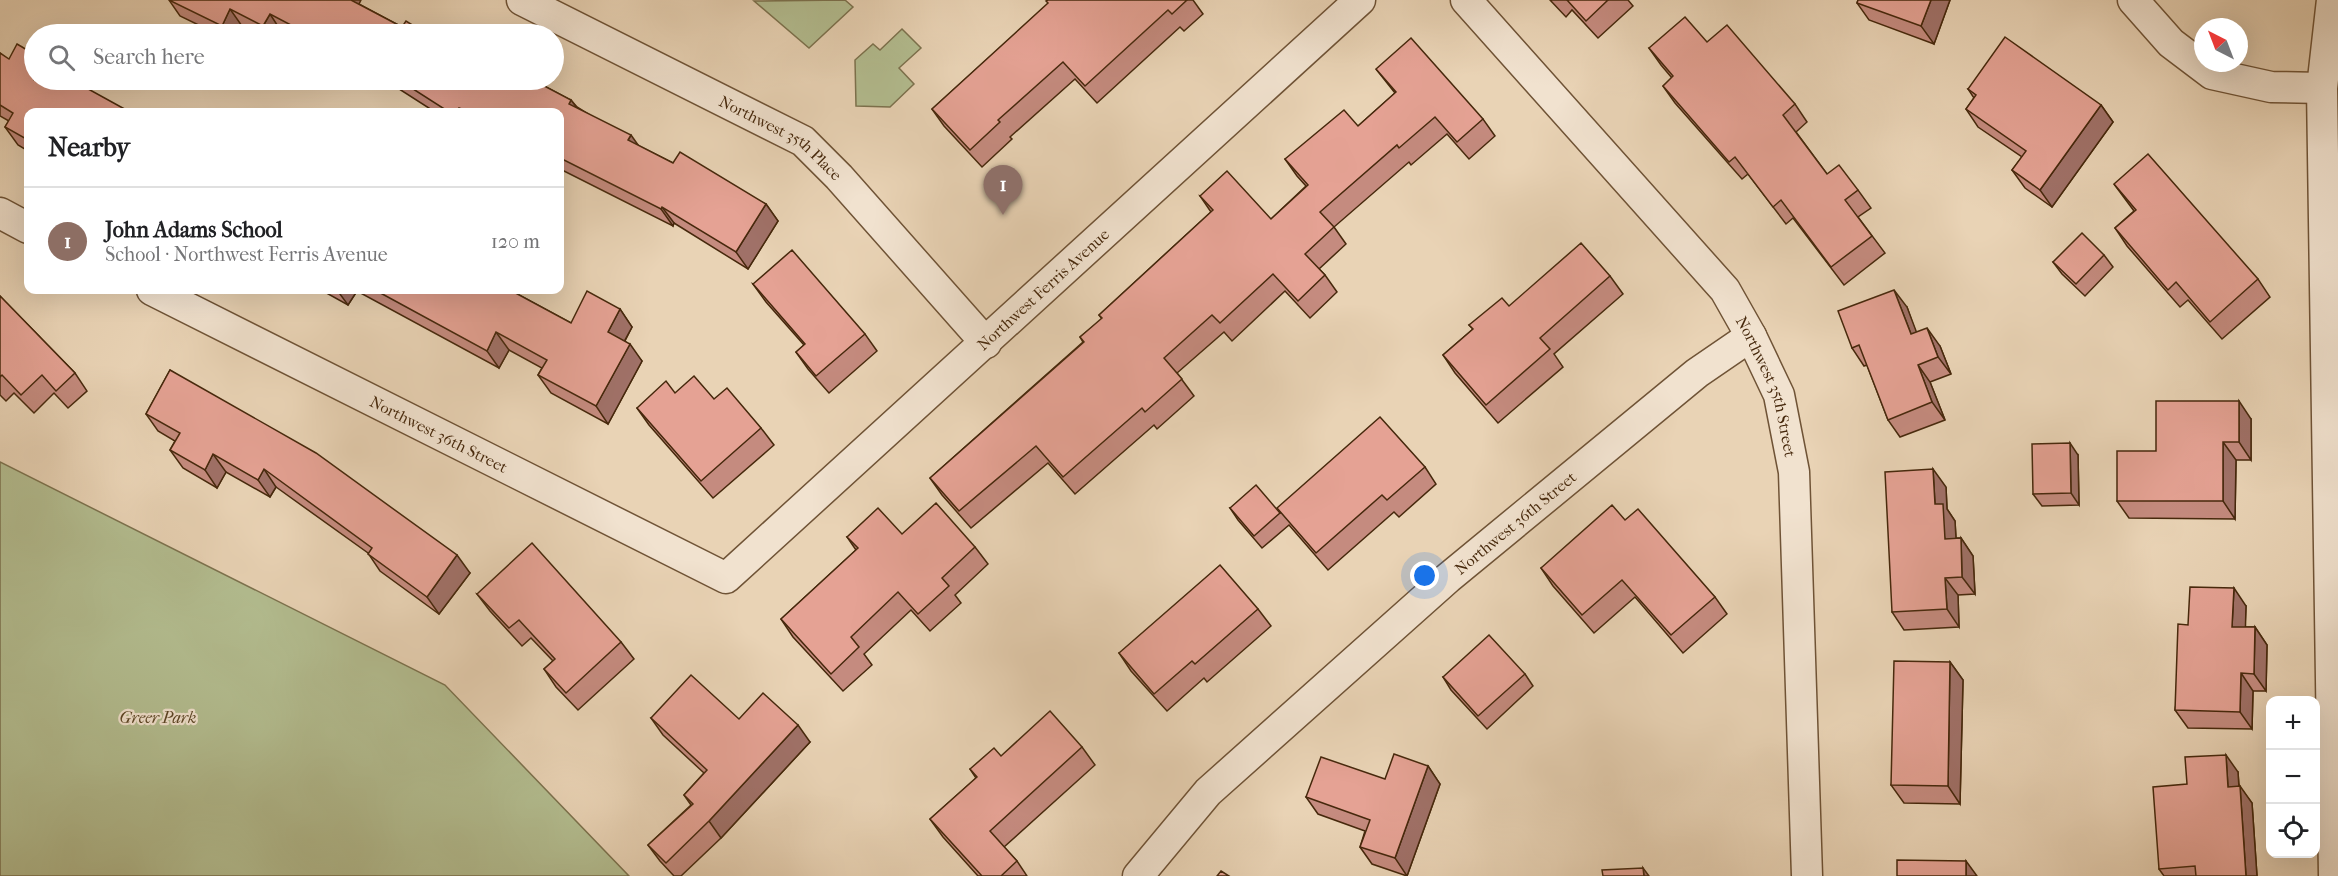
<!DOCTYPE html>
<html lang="en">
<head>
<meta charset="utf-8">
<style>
	body { margin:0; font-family:"IM FELL French Canon",serif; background:#f2f2f2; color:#202124 }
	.controls { position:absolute; right:18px; bottom:18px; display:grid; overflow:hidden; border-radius:12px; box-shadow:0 6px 24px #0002 }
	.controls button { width:54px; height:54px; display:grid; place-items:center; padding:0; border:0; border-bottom:2px solid #e0e0e0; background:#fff; color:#202124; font:30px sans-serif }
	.compass { position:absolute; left:2194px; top:18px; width:54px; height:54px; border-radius:50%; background:#fff; box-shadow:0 6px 24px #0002; rotate:318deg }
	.you { position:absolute; left:1425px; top:576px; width:21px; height:21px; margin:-15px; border:4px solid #fff; border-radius:50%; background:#1a73e8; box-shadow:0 0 0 9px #1a73e833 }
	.badge { display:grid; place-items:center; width:39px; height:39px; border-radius:50%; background:#8f2418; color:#fff; font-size:20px; font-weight:700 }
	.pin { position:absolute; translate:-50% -50px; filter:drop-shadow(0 2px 3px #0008) }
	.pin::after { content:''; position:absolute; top:32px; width:21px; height:18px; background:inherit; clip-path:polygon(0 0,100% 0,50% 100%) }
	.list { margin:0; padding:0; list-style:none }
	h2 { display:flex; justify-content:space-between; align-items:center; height:78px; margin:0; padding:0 24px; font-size:26px }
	h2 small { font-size:20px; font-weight:400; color:#757577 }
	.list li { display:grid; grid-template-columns:39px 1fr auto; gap:18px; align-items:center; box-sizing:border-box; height:108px; padding:0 24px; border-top:2px solid #e0e0e0 }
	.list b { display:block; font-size:22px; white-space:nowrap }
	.list p { margin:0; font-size:20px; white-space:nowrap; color:#757577 }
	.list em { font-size:20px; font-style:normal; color:#757577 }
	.icon { flex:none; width:33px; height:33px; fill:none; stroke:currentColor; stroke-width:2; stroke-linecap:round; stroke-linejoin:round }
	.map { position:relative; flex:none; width:2338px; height:876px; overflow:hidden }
	.search { position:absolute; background:#fff; box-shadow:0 6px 24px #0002; left:24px; top:24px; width:540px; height:66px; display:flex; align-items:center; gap:15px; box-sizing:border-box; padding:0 21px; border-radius:33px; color:#757577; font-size:22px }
	.panel { position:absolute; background:#fff; box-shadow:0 6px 24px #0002; left:24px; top:108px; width:540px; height:186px; border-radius:12px }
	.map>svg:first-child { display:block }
</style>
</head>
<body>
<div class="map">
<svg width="2338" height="876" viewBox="0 0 2338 876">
	<rect width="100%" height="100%" fill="#e9d3b5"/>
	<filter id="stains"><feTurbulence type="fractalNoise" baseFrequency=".00333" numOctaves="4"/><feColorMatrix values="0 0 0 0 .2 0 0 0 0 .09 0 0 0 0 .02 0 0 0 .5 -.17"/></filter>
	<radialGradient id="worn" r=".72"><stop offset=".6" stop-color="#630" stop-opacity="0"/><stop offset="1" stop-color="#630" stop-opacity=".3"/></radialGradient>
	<g fill="#b3bd90" stroke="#7c724e" stroke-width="1.5">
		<path d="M 845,0 L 853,7 L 809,48 L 754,1 Z"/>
		<path d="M 902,29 L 921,48 L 899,68 L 914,84 L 890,107 L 856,106 L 855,60 L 873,44 L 880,50 Z"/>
		<path d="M 0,462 L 445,685 L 629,876 L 0,876 Z"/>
	</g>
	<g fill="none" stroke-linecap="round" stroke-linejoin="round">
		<defs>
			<g id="street">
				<path id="s1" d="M 522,0 L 803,141 L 839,177 L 986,343"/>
				<path id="s2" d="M 1466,0 L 1725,290 L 1751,336 L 1779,395 L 1794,472 L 1807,876"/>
				<path d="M 2133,0 L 2171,43 L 2212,74 L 2271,87 L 2322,88"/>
				<path d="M 2332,0 L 2322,88 L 2334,876"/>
				<path d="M 0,213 L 28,228"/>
				<path id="s3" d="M 152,290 L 726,578 L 1360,0"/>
				<path id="s4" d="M 1138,876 L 1208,792 L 1448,578 L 1697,373 L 1751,336"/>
			</g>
		</defs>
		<use href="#street" stroke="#6f5336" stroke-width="33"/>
		<use href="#street" stroke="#f1e2cf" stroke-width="30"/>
	</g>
	<g fill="#c58b7f" stroke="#46280c" stroke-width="1.5">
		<path d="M 169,0 L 359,4 L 402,27 L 427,34 L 288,34 L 281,31 L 279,34 L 258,34 L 242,26 L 238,34 L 217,34 L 180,16 Z"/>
		<path d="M 1048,0 L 1193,0 L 1203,14 L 1184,31 L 1180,27 L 1097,103 L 1075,79 L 1010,137 L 1012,139 L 982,167 L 944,126 L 932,109 L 1048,4 Z"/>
		<path d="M 1550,0 L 1628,0 L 1633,6 L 1598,38 L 1572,10 L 1566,17 Z"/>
		<path d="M 1858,0 L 1950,0 L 1934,44 L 1869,20 L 1857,3 Z"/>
		<path d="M 1707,42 L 1795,104 L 1807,122 L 1796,132 L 1827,174 L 1858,190 L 1871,208 L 1858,217 L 1885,253 L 1844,285 L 1793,218 L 1786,224 L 1748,174 L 1742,179 L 1675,103 L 1663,86 L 1672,78 L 1661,65 L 1649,48 Z"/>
		<path d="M 0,53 L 34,80 L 76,80 L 79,84 L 28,112 L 28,151 L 18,145 L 5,127 L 9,121 L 0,116 Z"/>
		<path d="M 1376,69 L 1483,119 L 1495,136 L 1469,159 L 1447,134 L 1411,165 L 1409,162 L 1334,227 L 1346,244 L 1319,269 L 1325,275 L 1337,292 L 1310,318 L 1285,291 L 1232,341 L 1224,332 L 1177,373 L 1194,396 L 1157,429 L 1154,425 L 1075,494 L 1048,463 L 971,528 L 942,495 L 930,478 L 1083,342 L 1080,337 L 1102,319 L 1099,315 L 1211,212 L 1200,196 L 1271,219 L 1306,186 L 1297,176 L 1285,159 L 1358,126 L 1395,93 Z"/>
		<path d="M 385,80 L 533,80 L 571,100 L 577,107 L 637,145 L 673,163 L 766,204 L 778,221 L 748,269 L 674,223 L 673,226 L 560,169 L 560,112 L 435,112 Z"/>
		<path d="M 1968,89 L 2101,105 L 2113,122 L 2052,207 L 2025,188 L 2012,170 L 2022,157 L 1978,127 L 1966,109 L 1974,98 Z"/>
		<path d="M 2114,184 L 2258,279 L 2270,297 L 2222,339 L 2188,300 L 2180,307 L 2127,246 L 2115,228 L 2134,211 Z"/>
		<path d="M 2104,255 L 2113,267 L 2085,296 L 2062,274 L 2053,262 Z"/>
		<path d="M 1610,276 L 1623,294 L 1554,354 L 1563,367 L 1498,423 L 1455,373 L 1443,355 L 1473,329 L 1469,325 L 1509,306 Z"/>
		<path d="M 753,284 L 865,334 L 877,351 L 829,393 L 808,369 L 796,352 L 804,345 L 766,302 Z"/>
		<path d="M 321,290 L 510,290 L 571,323 L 620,309 L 632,327 L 625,341 L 642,361 L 608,424 L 551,393 L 538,375 L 542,368 L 509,350 L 499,368 L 357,291 L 348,305 Z"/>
		<path d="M 0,296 L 75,373 L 87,391 L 68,408 L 54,393 L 34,413 L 14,393 L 6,401 L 0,395 Z"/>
		<path d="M 1907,307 L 1916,333 L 1940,346 L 1951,374 L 1930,382 L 1945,420 L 1900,437 L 1888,420 L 1867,365 L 1864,366 L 1852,348 Z"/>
		<path d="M 170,370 L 470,573 L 439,614 L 380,571 L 368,553 L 276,487 L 270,497 L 226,472 L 217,488 L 183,468 L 170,450 L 175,441 L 158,431 L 146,414 Z"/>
		<path d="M 675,393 L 714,399 L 761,428 L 774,445 L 713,498 L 649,425 L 637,408 Z"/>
		<path d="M 2251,419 L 2251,460 L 2236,460 L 2235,519 L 2129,518 L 2117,501 L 2156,451 Z"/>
		<path d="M 2078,455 L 2079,505 L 2042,506 L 2033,494 Z"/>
		<path d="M 1425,467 L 1436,484 L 1399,517 L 1394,512 L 1328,570 L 1289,525 L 1262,548 L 1238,520 L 1230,508 L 1280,513 Z"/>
		<path d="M 1946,487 L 1947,509 L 1955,521 L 1956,538 L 1961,538 L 1973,556 L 1975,594 L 1958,595 L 1959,627 L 1904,630 L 1892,612 Z"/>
		<path d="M 1625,520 L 1715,597 L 1727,614 L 1683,653 L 1635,597 L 1594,633 L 1553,586 L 1541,568 Z"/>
		<path d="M 902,534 L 975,547 L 988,564 L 955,595 L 961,603 L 930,631 L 911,610 L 864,654 L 872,665 L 843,691 L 793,637 L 781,619 L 856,550 L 847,537 Z"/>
		<path d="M 477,594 L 621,642 L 634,659 L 578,710 L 556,687 L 544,669 L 553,661 L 531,638 L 522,646 L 490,611 Z"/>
		<path d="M 2246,606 L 2245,627 L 2255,627 L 2267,645 L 2266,691 L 2253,691 L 2252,729 L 2188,728 L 2175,710 L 2188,625 Z"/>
		<path d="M 1258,609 L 1271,626 L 1207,682 L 1204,678 L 1167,711 L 1131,671 L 1119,653 Z"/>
		<path d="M 1950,662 L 1963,680 L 1960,804 L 1904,803 L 1891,785 Z"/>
		<path d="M 1525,674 L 1533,686 L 1487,729 L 1451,690 L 1443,677 Z"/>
		<path d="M 651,718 L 739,719 L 810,742 L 721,838 L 681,876 L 674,876 L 660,861 L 648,845 L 691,805 L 684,795 L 704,773 L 663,735 Z"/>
		<path d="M 1082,747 L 1095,765 L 1004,847 L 1017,861 L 1027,876 L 978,876 L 943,837 L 930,819 L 976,778 L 970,769 L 1001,756 Z"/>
		<path d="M 1428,766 L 1440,784 L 1407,876 L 1372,864 L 1360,847 L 1365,831 L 1318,814 L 1306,797 L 1385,779 Z"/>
		<path d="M 2238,772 L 2239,786 L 2252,803 L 2257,876 L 2164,876 L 2159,869 L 2187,784 Z"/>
	</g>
	<g fill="#a07168" stroke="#46280c" stroke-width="1.5">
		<path d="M 346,0 L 361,0 L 355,12 Z"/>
		<path d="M 1931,0 L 1950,0 L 1934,44 L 1921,26 Z"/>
		<path d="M 230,9 L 242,26 L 238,34 L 228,34 L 222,26 Z"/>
		<path d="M 270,14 L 281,31 L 279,34 L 269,34 L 263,26 Z"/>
		<path d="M 571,100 L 583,116 L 569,104 Z"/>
		<path d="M 2101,105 L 2113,122 L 2052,207 L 2040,190 Z"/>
		<path d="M 459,108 L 463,112 L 456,112 Z"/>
		<path d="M 631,135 L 643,152 L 628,140 Z"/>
		<path d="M 766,204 L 778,221 L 748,269 L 736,252 Z"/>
		<path d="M 662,207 L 674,223 L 673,226 L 661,209 Z"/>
		<path d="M 337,290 L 356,290 L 357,291 L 348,305 Z"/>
		<path d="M 1894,290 L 1907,307 L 1924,352 L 1911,334 Z"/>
		<path d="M 620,309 L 632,327 L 620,349 L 608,332 Z"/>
		<path d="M 1927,328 L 1940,346 L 1951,374 L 1938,357 Z"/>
		<path d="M 496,332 L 509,350 L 499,368 L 487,351 Z"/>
		<path d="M 630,344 L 642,361 L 608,424 L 596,406 Z"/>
		<path d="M 1918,365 L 1930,382 L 1945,420 L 1932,402 Z"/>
		<path d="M 2239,401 L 2251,419 L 2251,460 L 2239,442 Z"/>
		<path d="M 2223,442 L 2236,460 L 2235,519 L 2223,501 Z"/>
		<path d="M 2070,443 L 2078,455 L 2079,505 L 2071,493 Z"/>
		<path d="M 213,454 L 226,472 L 217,488 L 205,470 Z"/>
		<path d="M 264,469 L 276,487 L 270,497 L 258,480 Z"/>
		<path d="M 1933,469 L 1946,487 L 1947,509 L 1955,521 L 1957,556 L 1945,539 L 1935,504 Z"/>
		<path d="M 1961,538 L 1973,556 L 1975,594 L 1962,577 Z"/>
		<path d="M 457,555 L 470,573 L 439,614 L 427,597 Z"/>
		<path d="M 1945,578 L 1958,595 L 1959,627 L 1947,609 Z"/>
		<path d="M 2234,588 L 2246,606 L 2245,644 L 2232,627 Z"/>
		<path d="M 2255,627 L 2267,645 L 2266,691 L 2254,674 Z"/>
		<path d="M 1950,662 L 1963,680 L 1960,804 L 1948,786 Z"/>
		<path d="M 2241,673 L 2253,691 L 2252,729 L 2240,712 Z"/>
		<path d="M 798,725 L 810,742 L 721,838 L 709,821 Z"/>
		<path d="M 2226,755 L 2238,772 L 2240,804 L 2228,787 Z"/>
		<path d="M 1428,766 L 1440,784 L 1407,876 L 1395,858 Z"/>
		<path d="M 2240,786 L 2252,803 L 2257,876 L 2246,876 Z"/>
		<path d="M 1966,861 L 1977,876 L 1966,876 Z"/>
		<path d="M 1643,868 L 1649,876 L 1644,876 Z"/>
	</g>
	<g fill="#e5a294" stroke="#46280c" stroke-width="1.5">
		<path d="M 169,0 L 351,0 L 402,27 L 406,21 L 427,34 L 308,34 L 270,14 L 263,26 L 230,9 L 222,26 Z"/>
		<path d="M 1048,0 L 1187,0 L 1172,14 L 1168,10 L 1085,86 L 1063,62 L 998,120 L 1000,122 L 970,150 L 932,109 L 1048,3 L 1046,1 Z"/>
		<path d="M 1567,0 L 1608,0 L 1586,21 Z"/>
		<path d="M 1858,0 L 1931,0 L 1921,26 L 1857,3 Z"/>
		<path d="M 1685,17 L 1707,42 L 1727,25 L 1795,104 L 1783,115 L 1827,174 L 1839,165 L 1858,190 L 1845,200 L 1872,236 L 1831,267 L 1781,200 L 1773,207 L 1735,157 L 1729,162 L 1663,86 L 1673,76 L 1649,48 Z"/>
		<path d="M 2005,37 L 2101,105 L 2040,190 L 2012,170 L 2026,151 L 1966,109 L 1976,95 L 1968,89 Z"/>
		<path d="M 1411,38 L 1483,119 L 1457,142 L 1435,117 L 1399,148 L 1397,145 L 1320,212 L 1334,227 L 1305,254 L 1325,275 L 1298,301 L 1273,274 L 1220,323 L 1212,315 L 1164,358 L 1182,379 L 1145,412 L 1142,408 L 1063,477 L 1036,446 L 959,511 L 930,478 L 1084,342 L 1080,337 L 1102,318 L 1099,315 L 1213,210 L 1200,196 L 1227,171 L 1271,219 L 1308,185 L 1285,159 L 1344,110 L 1358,126 L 1396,92 L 1376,69 Z"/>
		<path d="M 17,44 L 34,54 L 34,80 L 72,80 L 130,112 L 28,112 L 28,140 L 5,127 L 13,113 L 0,105 L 0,53 L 9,59 Z"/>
		<path d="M 399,80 L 533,80 L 571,100 L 569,104 L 631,135 L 628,140 L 673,163 L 680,152 L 766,204 L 736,252 L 662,207 L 661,209 L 560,158 L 560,112 L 469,112 L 459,108 L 456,112 L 449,112 Z"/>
		<path d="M 2148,154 L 2258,279 L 2210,322 L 2176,282 L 2168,290 L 2115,228 L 2136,210 L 2114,184 Z"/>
		<path d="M 2082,233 L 2104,255 L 2076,284 L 2053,262 Z"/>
		<path d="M 1581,243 L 1610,276 L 1540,338 L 1550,349 L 1486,405 L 1443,355 L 1473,329 L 1469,325 L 1502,298 L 1509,306 Z"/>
		<path d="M 792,250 L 865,334 L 816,376 L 796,352 L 805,344 L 753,284 Z"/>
		<path d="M 375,290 L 510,290 L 571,323 L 587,291 L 620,309 L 608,332 L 630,344 L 596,406 L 538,375 L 547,360 L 496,332 L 487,351 Z"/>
		<path d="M 1894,290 L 1911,334 L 1927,328 L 1938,357 L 1918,365 L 1932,402 L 1888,420 L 1859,345 L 1852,348 L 1838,311 Z"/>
		<path d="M 0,296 L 75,373 L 56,391 L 42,375 L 21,395 L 2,375 L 0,377 Z"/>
		<path d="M 170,370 L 316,453 L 457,555 L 427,597 L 368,554 L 372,548 L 264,469 L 258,480 L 213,454 L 205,470 L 170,450 L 180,433 L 146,414 Z"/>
		<path d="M 694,376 L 714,399 L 727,388 L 761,428 L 701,481 L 637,408 L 666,381 L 675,393 Z"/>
		<path d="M 2156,401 L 2239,401 L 2239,442 L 2223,442 L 2223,501 L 2117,501 L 2117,451 L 2156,451 Z"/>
		<path d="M 1380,417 L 1425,467 L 1387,500 L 1382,495 L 1316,553 L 1277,508 Z"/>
		<path d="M 2070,443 L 2071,493 L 2033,494 L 2032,444 Z"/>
		<path d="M 1933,469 L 1935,504 L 1943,504 L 1945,539 L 1961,538 L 1962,577 L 1945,578 L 1947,609 L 1892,612 L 1885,472 Z"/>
		<path d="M 1256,485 L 1280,513 L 1254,536 L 1230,508 Z"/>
		<path d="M 936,503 L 975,547 L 942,578 L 949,586 L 918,614 L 898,592 L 851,637 L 859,647 L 831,674 L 781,619 L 858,548 L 847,537 L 878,508 L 902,534 Z"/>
		<path d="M 1612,505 L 1625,520 L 1638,509 L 1715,597 L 1671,635 L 1622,580 L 1582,615 L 1541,568 Z"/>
		<path d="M 532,543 L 621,642 L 566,693 L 544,669 L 555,659 L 519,620 L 509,628 L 477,594 Z"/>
		<path d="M 1220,565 L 1258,609 L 1195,664 L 1192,661 L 1154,694 L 1119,653 Z"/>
		<path d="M 2190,587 L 2234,588 L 2232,627 L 2255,627 L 2254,674 L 2241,673 L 2240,712 L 2175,710 L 2178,624 L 2188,625 Z"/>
		<path d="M 1489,635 L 1525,674 L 1478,716 L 1443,677 Z"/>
		<path d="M 1894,661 L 1950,662 L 1948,786 L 1891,785 Z"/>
		<path d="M 691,675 L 739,719 L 763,693 L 798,725 L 709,821 L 666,863 L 648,845 L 693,804 L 684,795 L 707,770 L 651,718 Z"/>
		<path d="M 1050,711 L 1082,747 L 990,831 L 1017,861 L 1001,876 L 982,876 L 930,819 L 977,777 L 970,769 L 994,748 L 1001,756 Z"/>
		<path d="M 1394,754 L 1428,766 L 1395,858 L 1360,847 L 1370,820 L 1306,797 L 1321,757 L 1385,779 Z"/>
		<path d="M 2226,755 L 2228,787 L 2240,786 L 2246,876 L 2196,876 L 2195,866 L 2159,869 L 2153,787 L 2187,784 L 2185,757 Z"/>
		<path d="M 1897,860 L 1966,861 L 1966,876 L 1897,876 Z"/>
		<path d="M 1643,868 L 1644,876 L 1603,876 L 1602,870 Z"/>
		<path d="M 1221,871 L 1229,876 L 1217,876 Z"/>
	</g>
	<g text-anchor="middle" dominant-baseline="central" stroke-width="4.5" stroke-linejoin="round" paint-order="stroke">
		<g font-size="16" fill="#46280c" stroke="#f1e2cf">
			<text stroke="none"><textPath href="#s1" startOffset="294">Northwest 35th Place</textPath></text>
			<text stroke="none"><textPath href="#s3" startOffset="1071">Northwest Ferris Avenue</textPath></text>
			<text stroke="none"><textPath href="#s2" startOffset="495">Northwest 35th Street</textPath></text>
			<text stroke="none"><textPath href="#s3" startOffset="321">Northwest 36th Street</textPath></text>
			<text stroke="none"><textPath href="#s4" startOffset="518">Northwest 36th Street</textPath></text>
		</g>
		<g font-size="16" font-style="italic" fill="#5c4626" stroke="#f1e2cf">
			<text x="158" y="717">Greer Park</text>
		</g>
	</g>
	<rect width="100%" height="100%" filter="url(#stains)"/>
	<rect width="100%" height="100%" fill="url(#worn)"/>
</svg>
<div class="controls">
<button>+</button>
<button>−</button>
<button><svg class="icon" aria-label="locate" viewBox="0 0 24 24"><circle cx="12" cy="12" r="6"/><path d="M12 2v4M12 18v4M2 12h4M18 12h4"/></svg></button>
</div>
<svg class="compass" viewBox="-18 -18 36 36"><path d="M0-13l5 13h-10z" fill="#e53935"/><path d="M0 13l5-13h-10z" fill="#757577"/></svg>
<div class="you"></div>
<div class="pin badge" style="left:1003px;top:215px;background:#8d6e63">1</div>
<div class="search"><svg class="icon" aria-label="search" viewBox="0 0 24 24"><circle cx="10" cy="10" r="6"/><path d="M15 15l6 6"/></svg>Search here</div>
<section class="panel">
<h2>Nearby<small></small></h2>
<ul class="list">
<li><span class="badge" style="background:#8d6e63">1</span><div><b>John Adams School</b><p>School · Northwest Ferris Avenue</p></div><em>120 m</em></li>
</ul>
</section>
</div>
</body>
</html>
